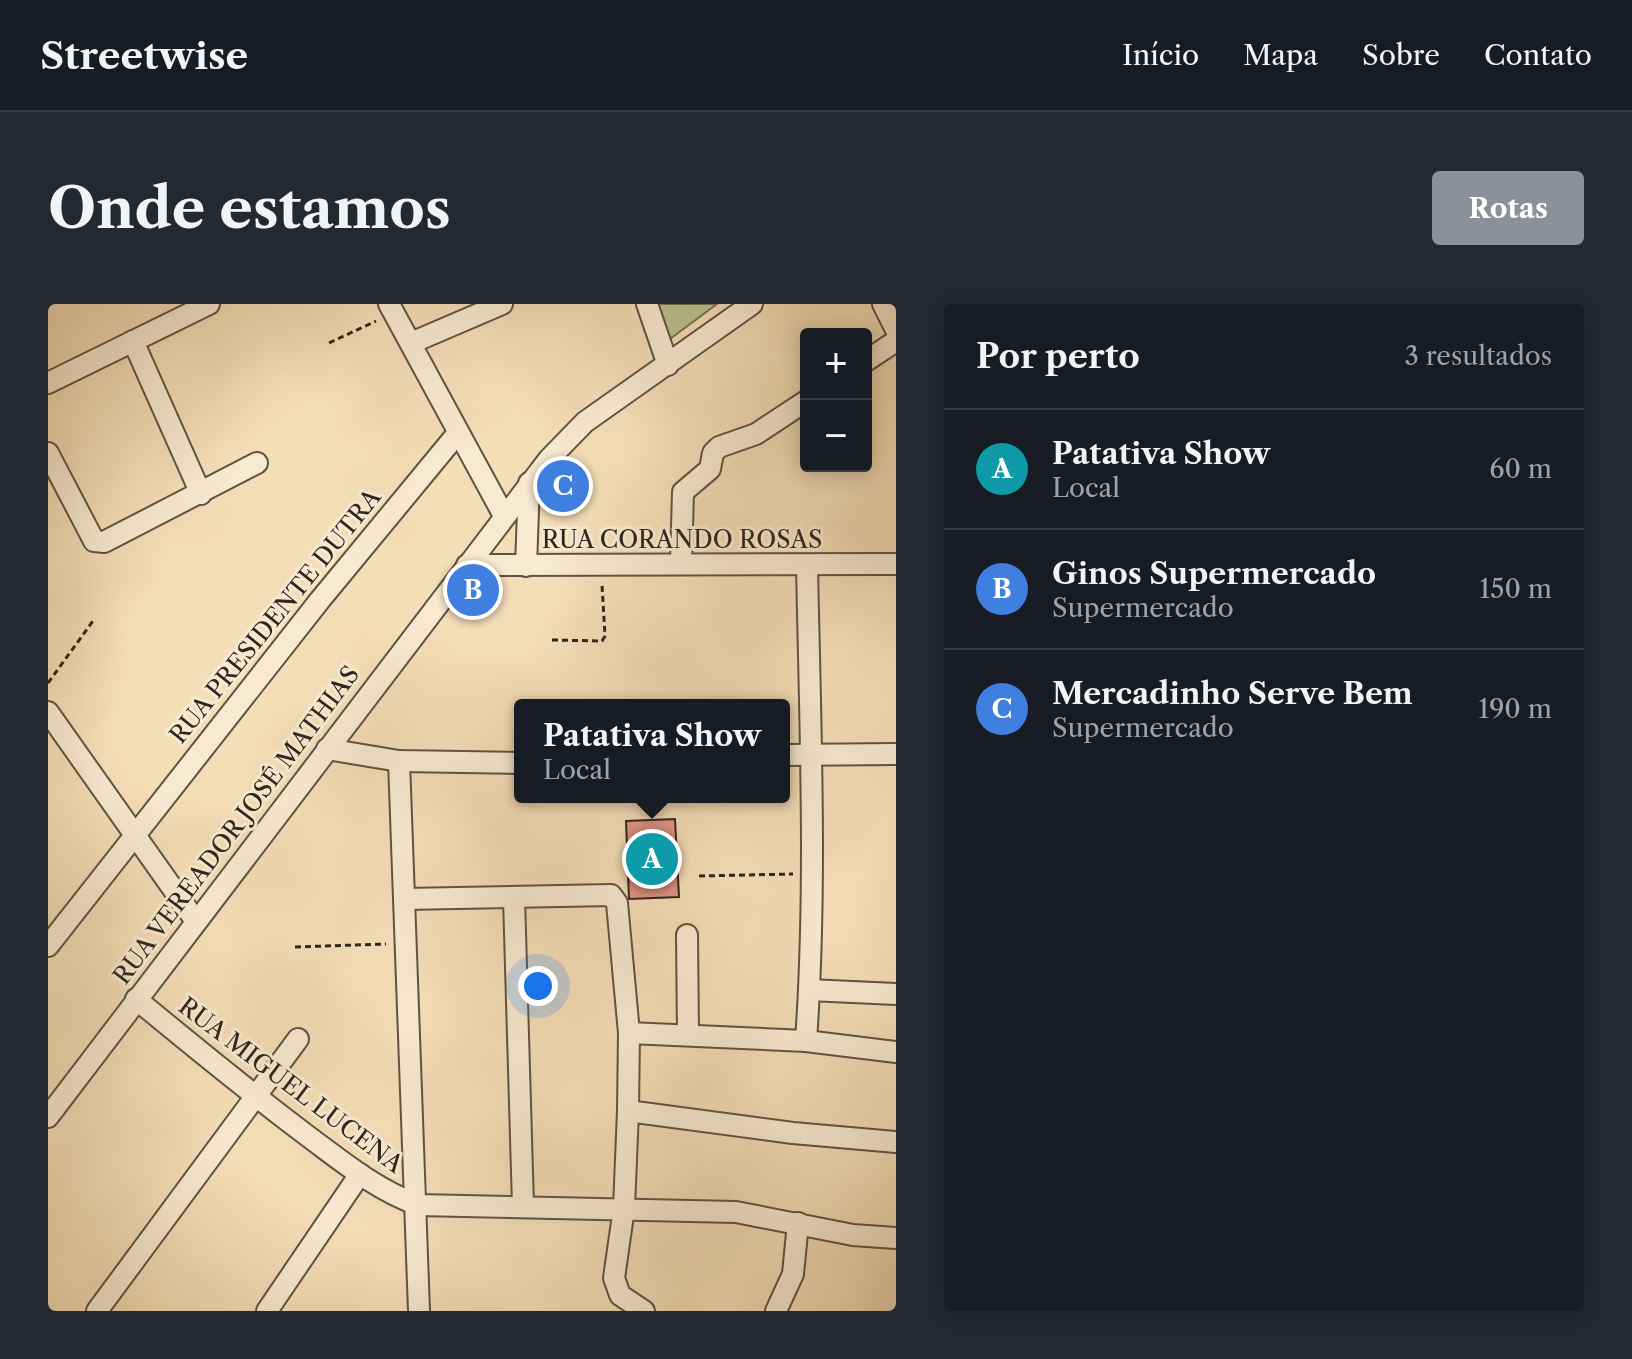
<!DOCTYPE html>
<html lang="pt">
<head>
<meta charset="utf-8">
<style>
	body { margin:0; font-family:"Libre Caslon Text",serif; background:#242831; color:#f1f3f6 }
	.controls { position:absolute; right:24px; top:24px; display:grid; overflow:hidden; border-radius:8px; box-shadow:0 4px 20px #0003 }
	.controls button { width:72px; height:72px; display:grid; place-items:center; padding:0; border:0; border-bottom:2px solid #363941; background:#171b24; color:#f1f3f6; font:40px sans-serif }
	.you { position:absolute; left:490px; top:682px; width:28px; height:28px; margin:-20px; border:6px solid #fff; border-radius:50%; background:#1a73e8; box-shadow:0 0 0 12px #1a73e833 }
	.badge { display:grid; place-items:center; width:52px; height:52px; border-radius:50%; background:#8c9099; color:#fff; font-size:26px; font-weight:700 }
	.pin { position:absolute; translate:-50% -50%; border:4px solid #fff; box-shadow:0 2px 8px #0006 }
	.popup { position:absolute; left:466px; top:395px; width:276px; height:104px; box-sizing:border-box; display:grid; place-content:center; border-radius:8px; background:#171b24; filter:drop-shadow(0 2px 6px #0005); font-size:26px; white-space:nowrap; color:#9ea1a6 }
	.popup b { font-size:30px; color:#f1f3f6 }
	.popup::after { content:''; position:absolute; left:50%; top:100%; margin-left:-16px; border:16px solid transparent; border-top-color:#171b24 }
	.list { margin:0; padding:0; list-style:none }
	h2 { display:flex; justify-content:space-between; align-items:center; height:104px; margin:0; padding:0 32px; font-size:34px }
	h2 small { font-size:26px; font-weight:400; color:#9ea1a6 }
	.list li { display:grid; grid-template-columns:52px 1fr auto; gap:24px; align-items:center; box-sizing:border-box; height:120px; padding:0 32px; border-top:2px solid #363941 }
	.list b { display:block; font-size:30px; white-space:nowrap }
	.list p { margin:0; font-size:26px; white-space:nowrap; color:#9ea1a6 }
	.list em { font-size:26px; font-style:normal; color:#9ea1a6 }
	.map { position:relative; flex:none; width:848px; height:1007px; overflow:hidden; border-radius:8px }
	header { display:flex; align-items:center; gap:48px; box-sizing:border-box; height:112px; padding:0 40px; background:#171b24; border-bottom:2px solid #363941 }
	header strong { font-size:38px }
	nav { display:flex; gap:44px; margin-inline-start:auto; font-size:28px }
	.intro { display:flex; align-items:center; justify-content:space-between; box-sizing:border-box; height:192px; padding:0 48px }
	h1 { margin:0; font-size:56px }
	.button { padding:20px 36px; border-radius:8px; background:#8c9099; color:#fff; font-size:28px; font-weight:700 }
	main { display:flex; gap:48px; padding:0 48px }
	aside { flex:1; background:#171b24; border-radius:8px; box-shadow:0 4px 20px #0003 }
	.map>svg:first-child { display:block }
</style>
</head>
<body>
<header>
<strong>Streetwise</strong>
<nav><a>Início</a><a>Mapa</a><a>Sobre</a><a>Contato</a></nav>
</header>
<div class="intro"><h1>Onde estamos</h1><a class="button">Rotas</a></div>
<main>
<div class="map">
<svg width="848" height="1007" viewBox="0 0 848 1007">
	<rect width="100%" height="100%" fill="#f4deb8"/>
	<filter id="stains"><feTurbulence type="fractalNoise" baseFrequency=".0025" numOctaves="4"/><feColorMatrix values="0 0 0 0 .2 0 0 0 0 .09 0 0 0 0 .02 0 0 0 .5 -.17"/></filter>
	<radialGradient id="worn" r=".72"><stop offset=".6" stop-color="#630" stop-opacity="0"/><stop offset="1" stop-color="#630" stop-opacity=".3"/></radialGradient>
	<path fill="#bbc18f" stroke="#747355" stroke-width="2" d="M 609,0 L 669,0 L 622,35 Z"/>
	<path fill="#e39386" stroke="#2e251b" stroke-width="2" d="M 627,515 L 631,593 L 581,595 L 578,517 Z"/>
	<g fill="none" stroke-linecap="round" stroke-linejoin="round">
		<defs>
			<g id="minor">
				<path d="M 341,0 L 455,210"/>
				<path d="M 599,0 L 620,61"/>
				<path d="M 835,0 L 848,26"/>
				<path d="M 85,37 L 153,190"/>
				<path d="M 363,39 L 454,0"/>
				<path d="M 818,57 L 848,37"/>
				<path d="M 0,79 L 161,0"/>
				<path d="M 0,149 L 46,237 L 56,238 L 209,159"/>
				<path d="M 633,260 L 635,188 L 662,165 L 665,149 L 671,143 L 708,130 L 758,97"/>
				<path d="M 419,261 L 848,260"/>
				<path d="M 759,261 C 762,419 769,579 758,737 L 848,748"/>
				<path d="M 478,262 L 481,179"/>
				<path d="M 0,408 L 147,616"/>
				<path d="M 279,445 L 351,457 L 472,459"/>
				<path d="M 736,451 L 848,450"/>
				<path d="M 351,457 L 371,1007"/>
				<path d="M 466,594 L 475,902"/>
				<path d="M 357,595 L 563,591 L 569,599 L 581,729 L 580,807 L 576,904 L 566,974 L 572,991 L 596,1007"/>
				<path d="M 639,631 L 640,730"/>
				<path d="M 0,642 L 272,296 L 409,130"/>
				<path d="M 761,686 L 848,690"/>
				<path d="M 88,695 C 145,742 202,789 261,833 C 296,859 329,886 370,901 L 688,908 L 805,931 L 848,934"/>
				<path d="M 581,729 L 758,737"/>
				<path d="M 580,807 L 745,829 L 848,838"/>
				<path d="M 0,813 L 501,155 L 537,118 L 704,0"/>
				<path d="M 49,1007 L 250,735"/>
				<path d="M 219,1007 L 312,870"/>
				<path d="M 728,1007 L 745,970 L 750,919"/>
			</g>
		</defs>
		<use href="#minor" stroke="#605342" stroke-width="24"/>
		<g stroke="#2e251b" stroke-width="3" stroke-dasharray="6 4" stroke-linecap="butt">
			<path d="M 281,39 L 328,17"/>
			<path d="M 504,336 L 554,337 L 557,332 L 554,281"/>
			<path d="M 0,379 L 45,317"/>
			<path d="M 651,572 L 745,570"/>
			<path d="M 247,643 L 338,640"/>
		</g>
		<use href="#minor" stroke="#f8ead1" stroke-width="20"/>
	</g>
	<g text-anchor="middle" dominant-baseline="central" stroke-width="6" stroke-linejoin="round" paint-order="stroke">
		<g font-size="24" fill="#2e251b" stroke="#f8ead1">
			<text x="634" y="235">RUA CORANDO ROSAS</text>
			<text transform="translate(227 312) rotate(-51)">RUA PRESIDENTE DUTRA</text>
			<text transform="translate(188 521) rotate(-53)">RUA VEREADOR JOSÉ MATHIAS</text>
			<text transform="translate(243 781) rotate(37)">RUA MIGUEL LUCENA</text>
		</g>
	</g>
	<rect width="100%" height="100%" filter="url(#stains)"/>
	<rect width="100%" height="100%" fill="url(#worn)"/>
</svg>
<div class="controls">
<button>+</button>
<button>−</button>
</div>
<div class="you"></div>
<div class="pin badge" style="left:604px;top:555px;background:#0f9aa8">A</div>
<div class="popup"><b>Patativa Show</b>Local</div>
<div class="pin badge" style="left:425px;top:286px;background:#3f7fe0">B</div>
<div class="pin badge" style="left:515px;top:182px;background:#3f7fe0">C</div>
</div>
<aside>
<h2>Por perto<small>3 resultados</small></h2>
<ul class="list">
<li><span class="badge" style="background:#0f9aa8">A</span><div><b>Patativa Show</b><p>Local</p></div><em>60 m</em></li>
<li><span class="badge" style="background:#3f7fe0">B</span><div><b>Ginos Supermercado</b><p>Supermercado</p></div><em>150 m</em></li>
<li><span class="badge" style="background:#3f7fe0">C</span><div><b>Mercadinho Serve Bem</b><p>Supermercado</p></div><em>190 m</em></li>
</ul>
</aside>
</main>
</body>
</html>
